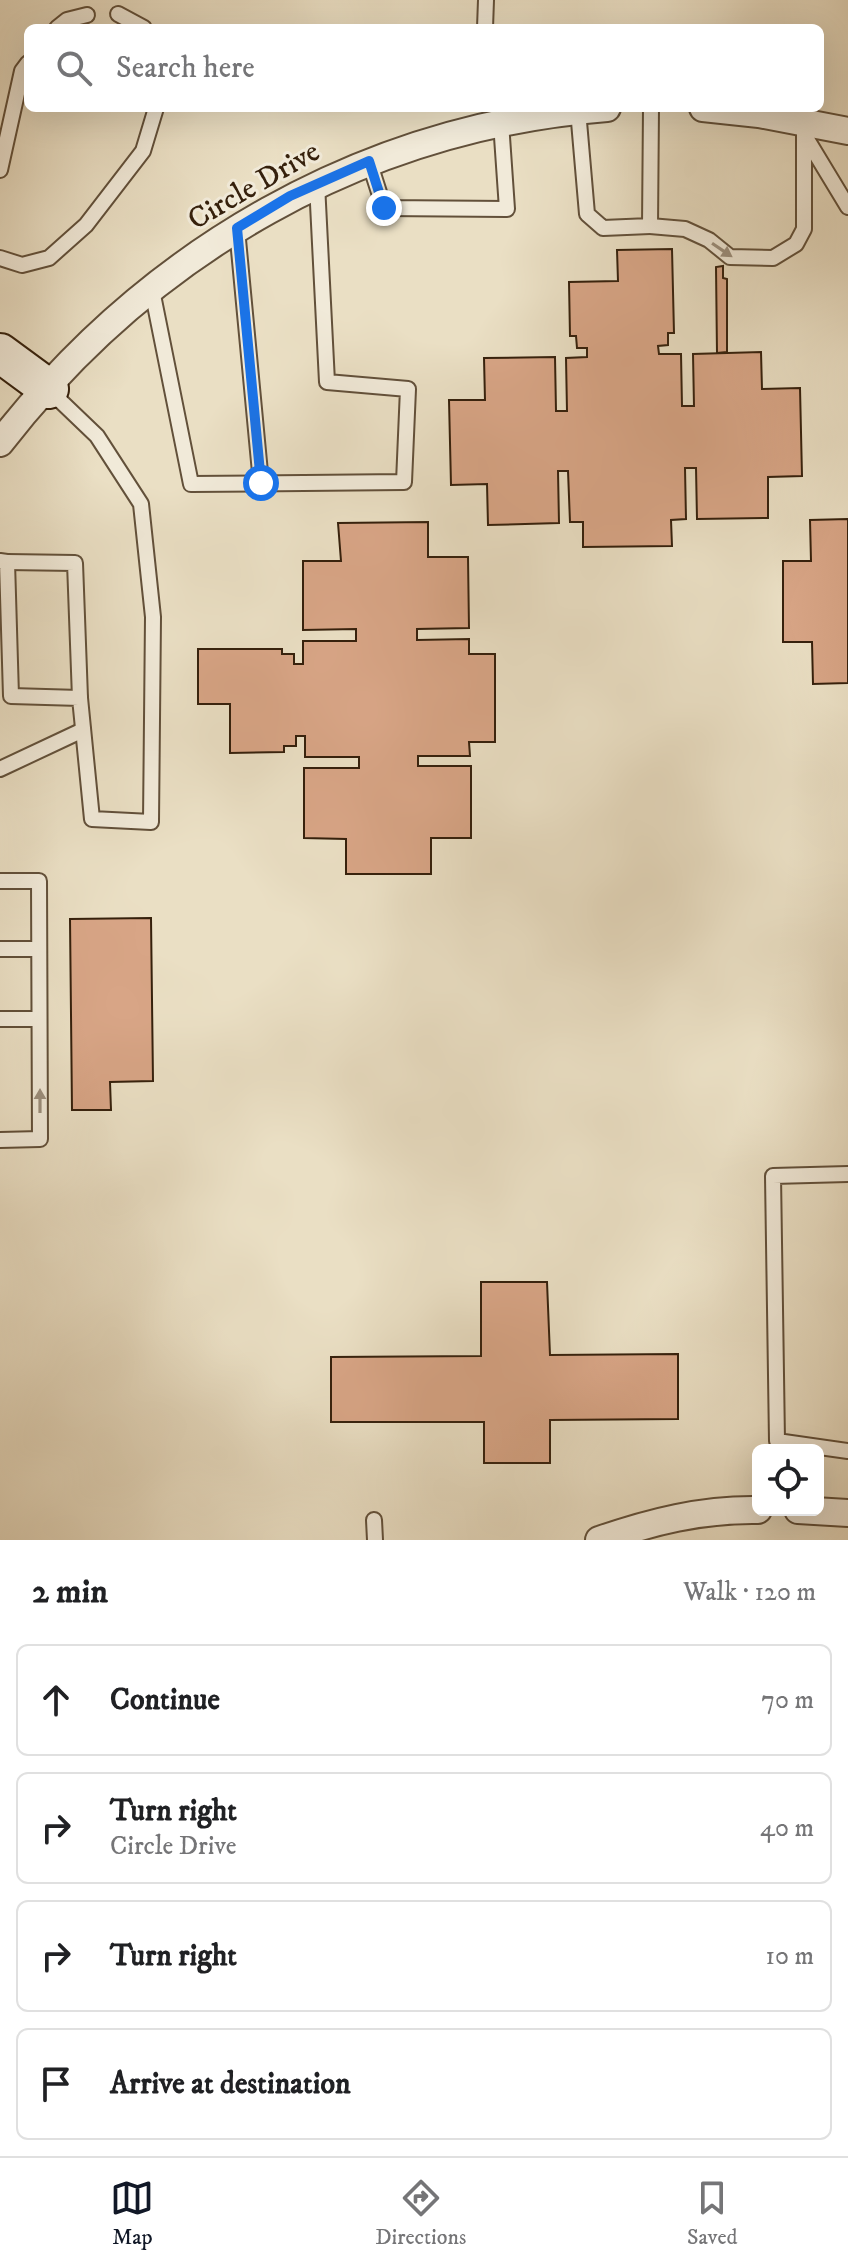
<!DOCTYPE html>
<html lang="en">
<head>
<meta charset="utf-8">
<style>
	body { margin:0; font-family:"IM FELL DW Pica",serif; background:#f2f2f2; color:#202124 }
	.controls { position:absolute; right:24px; bottom:24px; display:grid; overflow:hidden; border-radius:12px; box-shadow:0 8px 32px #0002 }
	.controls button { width:72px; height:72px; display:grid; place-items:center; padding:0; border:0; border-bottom:2px solid #e0e0e0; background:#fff; color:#202124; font:40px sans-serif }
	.stop { position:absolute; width:24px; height:24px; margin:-18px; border:6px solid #1a73e8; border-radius:50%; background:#fff }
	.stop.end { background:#1a73e8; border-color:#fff; box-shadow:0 2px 8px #0008 }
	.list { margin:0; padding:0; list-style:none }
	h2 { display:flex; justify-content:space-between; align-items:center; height:104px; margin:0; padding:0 32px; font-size:34px }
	h2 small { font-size:26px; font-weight:400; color:#757577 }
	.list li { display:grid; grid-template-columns:52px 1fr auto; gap:24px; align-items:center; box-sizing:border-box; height:112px; margin:0 16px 16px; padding:0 16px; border:2px solid #e0e0e0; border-radius:12px }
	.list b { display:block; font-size:30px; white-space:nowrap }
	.list p { margin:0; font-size:26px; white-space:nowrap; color:#757577 }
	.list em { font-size:26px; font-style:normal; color:#757577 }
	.icon { flex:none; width:44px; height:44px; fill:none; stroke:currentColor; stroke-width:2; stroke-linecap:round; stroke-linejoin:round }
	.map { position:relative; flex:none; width:848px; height:1540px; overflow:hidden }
	.search { position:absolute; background:#fff; box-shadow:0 8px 32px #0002; left:24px; right:24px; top:24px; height:88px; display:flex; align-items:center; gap:20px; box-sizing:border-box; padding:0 28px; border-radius:12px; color:#757577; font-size:30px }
	.sheet { height:616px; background:#fff }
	nav { display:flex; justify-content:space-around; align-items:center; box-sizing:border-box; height:112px; border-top:2px solid #e0e0e0; background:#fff; font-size:22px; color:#757577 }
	nav a { display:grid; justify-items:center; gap:4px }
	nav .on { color:#111827 }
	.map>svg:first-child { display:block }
</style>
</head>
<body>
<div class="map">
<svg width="848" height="1540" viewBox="0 0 848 1540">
	<rect width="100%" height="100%" fill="#eadfc4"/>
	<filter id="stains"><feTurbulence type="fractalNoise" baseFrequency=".0025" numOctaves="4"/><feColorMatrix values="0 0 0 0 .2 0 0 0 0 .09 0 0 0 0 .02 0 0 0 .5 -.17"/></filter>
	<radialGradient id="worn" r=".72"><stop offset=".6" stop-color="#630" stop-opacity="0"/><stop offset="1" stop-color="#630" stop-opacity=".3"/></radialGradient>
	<g fill="#d8a586" stroke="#35200c" stroke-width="2">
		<path d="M 672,249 L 674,333 L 668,333 L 668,345 L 658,346 L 659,354 L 681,354 L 682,406 L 694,406 L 693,354 L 761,352 L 762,389 L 800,388 L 802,476 L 768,477 L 768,518 L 697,519 L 696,468 L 685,468 L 686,519 L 671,520 L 672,546 L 583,547 L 583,522 L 570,522 L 568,471 L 558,471 L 559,523 L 488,525 L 487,484 L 451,485 L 449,400 L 485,400 L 484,358 L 555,357 L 556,411 L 567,411 L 566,358 L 587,357 L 587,348 L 577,348 L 576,336 L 570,336 L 569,282 L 618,281 L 617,250 Z"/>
		<path d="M 723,266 L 723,278 L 727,279 L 727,352 L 717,353 L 716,267 Z"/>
		<path d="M 848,519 L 848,683 L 813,684 L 812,642 L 783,642 L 783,561 L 811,561 L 810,520 Z"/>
		<path d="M 428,522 L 428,557 L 468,557 L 469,628 L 417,629 L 417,640 L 469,639 L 469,654 L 495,654 L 495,742 L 469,742 L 470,756 L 418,756 L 418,766 L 471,766 L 471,838 L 431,838 L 431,874 L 346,874 L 346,839 L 304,838 L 304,768 L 359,768 L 359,757 L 305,757 L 305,736 L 296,736 L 296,746 L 284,746 L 284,752 L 230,753 L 230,704 L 198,704 L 198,649 L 282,649 L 282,654 L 294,654 L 294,664 L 303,664 L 303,641 L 356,641 L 356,629 L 303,630 L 303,561 L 341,561 L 338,523 Z"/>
		<path d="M 151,918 L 153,1081 L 110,1082 L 111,1110 L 72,1110 L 70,919 Z"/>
		<path d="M 481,1282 L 547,1282 L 550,1355 L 678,1354 L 678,1419 L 550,1420 L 550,1463 L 484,1463 L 484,1422 L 331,1422 L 331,1357 L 481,1356 Z"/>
	</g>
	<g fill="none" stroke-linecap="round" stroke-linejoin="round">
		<defs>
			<g id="lane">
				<path d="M 118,14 L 144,28"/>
				<path d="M 57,28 L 67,20 L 87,15"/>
				<path d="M 485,28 L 486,0"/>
				<path d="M 578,110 L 587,214 L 603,228 L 650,226 L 651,108"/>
				<path d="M 805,136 L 848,207"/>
				<path d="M 369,161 L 384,208 L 507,209 L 500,108"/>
				<path d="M 0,170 L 22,71 L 28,63"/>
				<path d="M 650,226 L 685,229 L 709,240 L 730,257 L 773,258 L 796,244 L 804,229 L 804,134"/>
				<path d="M 237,229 L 261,483"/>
				<path d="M 0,258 L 22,265 L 49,258 L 86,225 L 143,151 L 156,108"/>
				<path d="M 152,290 L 191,484 L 404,482 L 408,389 L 327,382 L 317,184"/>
				<path d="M 0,561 L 7,562 L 11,696 L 80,698 L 92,819 L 151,822 L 153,617 L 141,504 L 97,436 L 49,390"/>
				<path d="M 7,562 L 75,563 L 80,698"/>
				<path d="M 0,769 L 83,730"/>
				<path d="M 0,881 L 39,881 L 40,1139 L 0,1140"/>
				<path d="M 0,949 L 39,949"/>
				<path d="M 0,1019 L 39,1019"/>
				<path d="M 848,1174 L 773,1176 L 777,1441 L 848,1451"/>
				<path d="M 374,1520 L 375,1540"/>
			</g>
			<g id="street">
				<path d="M 703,108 L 759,114 L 848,131"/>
				<path d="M 0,443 C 149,251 364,127 607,108"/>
				<path d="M 798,1510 L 848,1513"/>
				<path d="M 599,1540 C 651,1522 702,1509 758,1510"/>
			</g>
			<path id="secondary" d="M 0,353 L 49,389"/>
		</defs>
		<use href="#lane" stroke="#62503a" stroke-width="18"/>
		<use href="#street" stroke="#62503a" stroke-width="30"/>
		<use href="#secondary" stroke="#35200c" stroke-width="42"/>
		<use href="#lane" stroke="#f1ead9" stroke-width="14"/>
		<use href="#street" stroke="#f1ead9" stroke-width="26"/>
		<use href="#secondary" stroke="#f1ead9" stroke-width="38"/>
	</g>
	<defs><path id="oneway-solid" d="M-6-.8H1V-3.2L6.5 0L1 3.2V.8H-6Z" transform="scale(2)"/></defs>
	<g fill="#9c8f7d">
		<use href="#oneway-solid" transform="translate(722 250) rotate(34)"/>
		<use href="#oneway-solid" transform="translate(40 1101) rotate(-90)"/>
	</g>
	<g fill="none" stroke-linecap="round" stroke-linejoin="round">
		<path stroke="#1a73e8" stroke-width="10" d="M 261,483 L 237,228 L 290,196 L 369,161 L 384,208"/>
	</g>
	<g text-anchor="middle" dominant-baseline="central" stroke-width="6" stroke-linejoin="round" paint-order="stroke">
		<g font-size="30" fill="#35200c" stroke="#f1ead9">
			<text transform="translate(254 186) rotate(-30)">Circle Drive</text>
		</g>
	</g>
	<rect width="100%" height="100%" filter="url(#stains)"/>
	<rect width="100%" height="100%" fill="url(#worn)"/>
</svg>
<div class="controls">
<button><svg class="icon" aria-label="locate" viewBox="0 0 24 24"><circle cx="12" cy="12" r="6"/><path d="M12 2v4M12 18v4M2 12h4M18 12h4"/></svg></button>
</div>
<div class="stop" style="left:261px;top:483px"></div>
<div class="stop end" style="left:384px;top:208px"></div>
<div class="search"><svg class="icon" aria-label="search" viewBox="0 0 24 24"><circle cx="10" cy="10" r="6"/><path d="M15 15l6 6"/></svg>Search here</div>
</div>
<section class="sheet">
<h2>2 min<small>Walk · 120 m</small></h2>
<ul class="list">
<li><svg class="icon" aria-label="ahead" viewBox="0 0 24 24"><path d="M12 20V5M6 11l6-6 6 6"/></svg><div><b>Continue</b></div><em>70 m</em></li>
<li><svg class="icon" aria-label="right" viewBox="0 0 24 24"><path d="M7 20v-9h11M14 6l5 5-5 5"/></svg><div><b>Turn right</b><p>Circle Drive</p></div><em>40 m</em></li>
<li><svg class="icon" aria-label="right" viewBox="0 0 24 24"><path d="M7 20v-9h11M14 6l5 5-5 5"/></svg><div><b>Turn right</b></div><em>10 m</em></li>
<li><svg class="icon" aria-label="arrive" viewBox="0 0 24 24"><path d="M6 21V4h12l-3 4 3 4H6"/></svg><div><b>Arrive at destination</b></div></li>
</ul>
</section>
<nav>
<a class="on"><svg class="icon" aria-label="map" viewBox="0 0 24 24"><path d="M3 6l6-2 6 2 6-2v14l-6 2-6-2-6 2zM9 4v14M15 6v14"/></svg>Map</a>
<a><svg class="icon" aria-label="directions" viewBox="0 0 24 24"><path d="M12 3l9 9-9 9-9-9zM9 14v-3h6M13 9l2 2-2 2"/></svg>Directions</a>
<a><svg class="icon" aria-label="saved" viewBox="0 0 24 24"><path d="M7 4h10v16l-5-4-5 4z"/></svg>Saved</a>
</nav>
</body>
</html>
